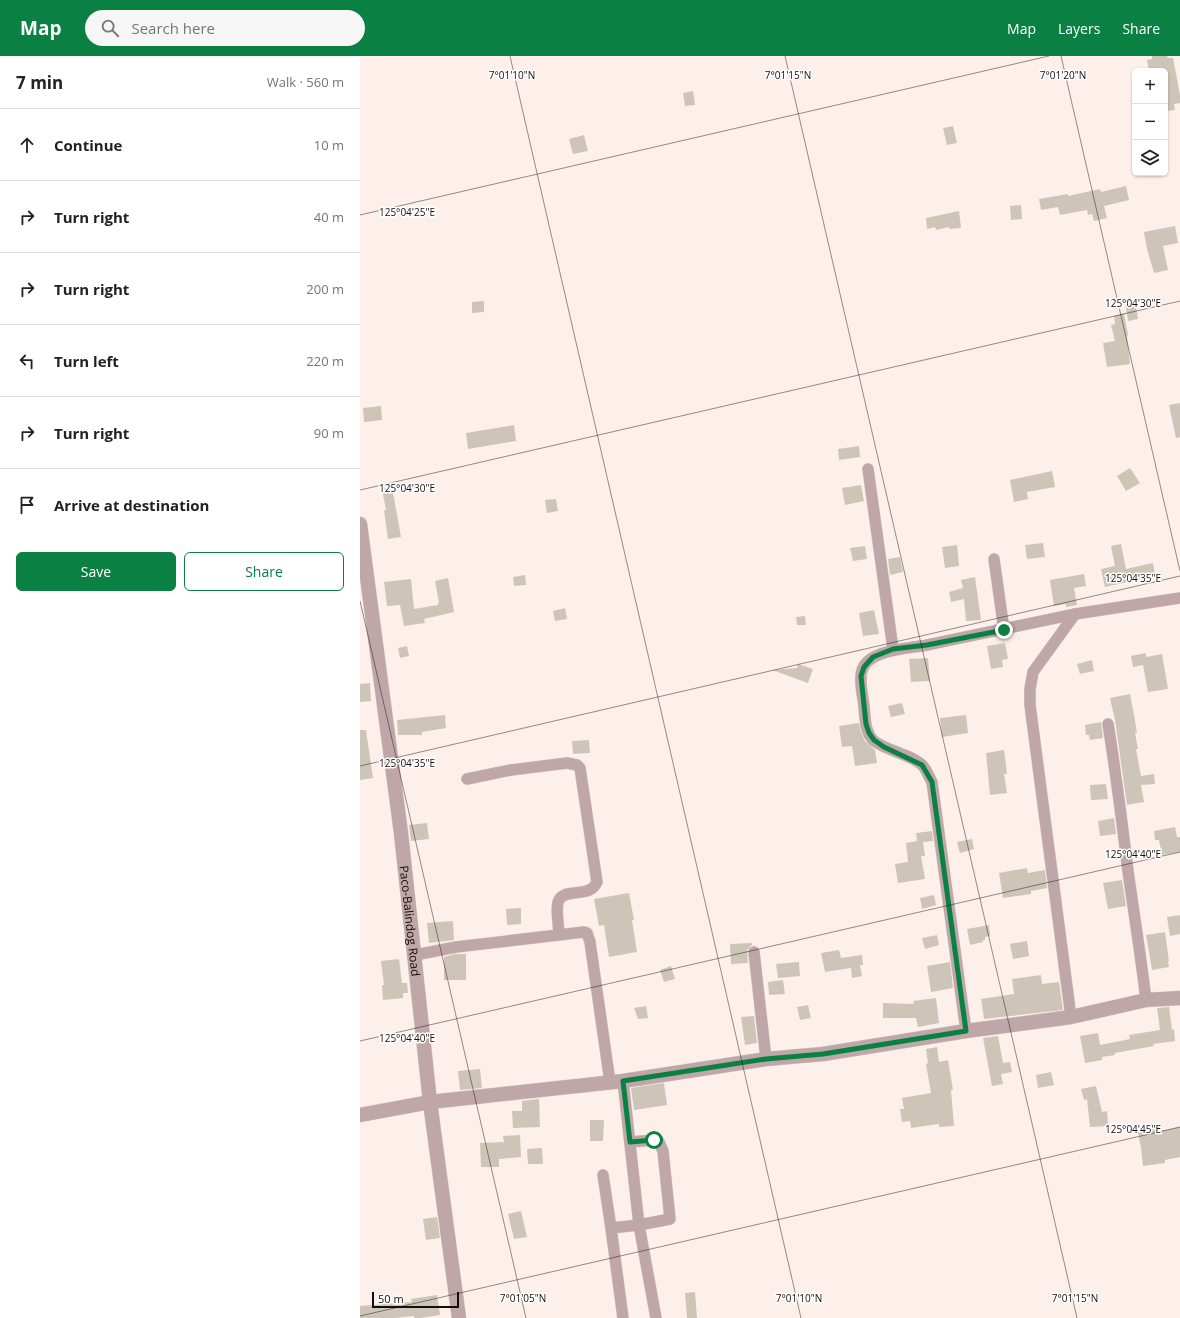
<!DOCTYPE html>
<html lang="en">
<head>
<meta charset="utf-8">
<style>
	body { margin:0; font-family:"Open Sans",sans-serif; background:#f6f6f6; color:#222 }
	.controls { position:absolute; right:12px; top:12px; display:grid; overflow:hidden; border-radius:6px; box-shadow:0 1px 3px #0004 }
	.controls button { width:36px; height:36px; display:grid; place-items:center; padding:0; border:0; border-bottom:1px solid #e0e0e0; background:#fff; color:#222; font:20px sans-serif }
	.scale { position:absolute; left:12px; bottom:10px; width:87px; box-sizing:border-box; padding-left:4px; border:2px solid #130e0b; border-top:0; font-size:11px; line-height:14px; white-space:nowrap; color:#130e0b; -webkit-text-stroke:3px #fff; paint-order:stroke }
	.stop { position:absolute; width:12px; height:12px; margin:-9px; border:3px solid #0b8043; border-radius:50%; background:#fff }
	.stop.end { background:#0b8043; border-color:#fff; box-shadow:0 1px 4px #0008 }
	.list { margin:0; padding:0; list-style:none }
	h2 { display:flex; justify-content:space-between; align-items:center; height:52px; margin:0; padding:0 16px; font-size:17px }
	h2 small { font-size:13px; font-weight:400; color:#767676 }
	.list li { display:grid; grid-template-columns:26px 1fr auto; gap:12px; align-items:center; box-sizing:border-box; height:72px; padding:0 16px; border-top:1px solid #e0e0e0 }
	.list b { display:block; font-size:15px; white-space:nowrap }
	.list em { font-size:13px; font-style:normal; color:#767676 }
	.actions { display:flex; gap:8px; padding:12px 16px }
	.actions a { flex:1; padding:9px 0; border:1px solid #0b8043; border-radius:6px; text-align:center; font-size:14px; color:#0b8043 }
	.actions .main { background:#0b8043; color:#fff }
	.icon { flex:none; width:22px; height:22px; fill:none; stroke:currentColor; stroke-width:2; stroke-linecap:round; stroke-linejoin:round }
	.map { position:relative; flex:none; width:820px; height:1262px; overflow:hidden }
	header { display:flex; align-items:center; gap:24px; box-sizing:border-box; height:56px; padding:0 20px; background:#0b8043; color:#fff }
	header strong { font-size:19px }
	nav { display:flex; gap:22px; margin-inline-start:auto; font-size:14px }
	.search { width:280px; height:36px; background:#f6f6f6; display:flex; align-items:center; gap:10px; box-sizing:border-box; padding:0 14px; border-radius:22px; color:#767676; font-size:15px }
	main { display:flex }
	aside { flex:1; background:#fff }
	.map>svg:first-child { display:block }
</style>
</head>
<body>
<header>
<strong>Map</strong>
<div class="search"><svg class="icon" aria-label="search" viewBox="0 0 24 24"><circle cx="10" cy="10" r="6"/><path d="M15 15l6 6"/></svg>Search here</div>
<nav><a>Map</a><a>Layers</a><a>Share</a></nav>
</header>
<main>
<aside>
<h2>7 min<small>Walk · 560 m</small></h2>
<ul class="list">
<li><svg class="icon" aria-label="ahead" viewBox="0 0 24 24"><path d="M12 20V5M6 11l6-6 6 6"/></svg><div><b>Continue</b></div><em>10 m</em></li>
<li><svg class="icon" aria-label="right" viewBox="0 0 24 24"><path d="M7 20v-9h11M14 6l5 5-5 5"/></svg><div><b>Turn right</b></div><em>40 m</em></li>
<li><svg class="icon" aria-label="right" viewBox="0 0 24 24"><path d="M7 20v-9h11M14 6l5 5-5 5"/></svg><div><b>Turn right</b></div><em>200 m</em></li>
<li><svg class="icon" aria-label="left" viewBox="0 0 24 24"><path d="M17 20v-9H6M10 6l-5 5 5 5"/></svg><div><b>Turn left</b></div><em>220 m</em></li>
<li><svg class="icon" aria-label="right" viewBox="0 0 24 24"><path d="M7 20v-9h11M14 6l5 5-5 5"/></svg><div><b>Turn right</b></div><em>90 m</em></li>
<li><svg class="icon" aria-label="arrive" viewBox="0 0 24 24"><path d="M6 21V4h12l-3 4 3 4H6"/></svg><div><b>Arrive at destination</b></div></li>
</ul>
<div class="actions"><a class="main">Save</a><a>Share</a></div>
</aside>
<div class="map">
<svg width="820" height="1262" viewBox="0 0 820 1262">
	<rect width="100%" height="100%" fill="#fdf0ea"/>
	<g fill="#cdc6b8">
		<path d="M 792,0 L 807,0 L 808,2 L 813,2 L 820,39 L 820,47 L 814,48 L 815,54 L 805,55 L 805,15 L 789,15 L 787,4 L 792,3 Z"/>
		<path d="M 333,35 L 335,49 L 325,50 L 323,37 Z"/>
		<path d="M 593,70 L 597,87 L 587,89 L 583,72 Z"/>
		<path d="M 224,79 L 228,95 L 213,98 L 209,83 Z"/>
		<path d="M 766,130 L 769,144 L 744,150 L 747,162 L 734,165 L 732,158 L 728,159 L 727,154 L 700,159 L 698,151 L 681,154 L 679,143 L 708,138 L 708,140 L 740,133 L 741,136 Z"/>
		<path d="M 661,149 L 662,163 L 651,164 L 650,150 Z"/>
		<path d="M 599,155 L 601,172 L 589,173 L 589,171 L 576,174 L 575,171 L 567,173 L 566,162 Z"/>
		<path d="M 815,170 L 818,187 L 803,190 L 808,214 L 794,217 L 787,193 L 784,176 Z"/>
		<path d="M 775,244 L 778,263 L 768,265 L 765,246 Z"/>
		<path d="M 124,245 L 124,256 L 112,257 L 112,246 Z"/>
		<path d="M 764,257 L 768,279 L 767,280 L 770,308 L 747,311 L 743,287 L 755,285 L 751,269 L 755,268 L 754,260 Z"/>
		<path d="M 820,347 L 820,381 L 816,382 L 809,349 Z"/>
		<path d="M 21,350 L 22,364 L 4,366 L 3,352 Z"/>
		<path d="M 154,369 L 156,385 L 108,393 L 106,377 Z"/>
		<path d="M 499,390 L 500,401 L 479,404 L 478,393 Z"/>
		<path d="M 770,412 L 780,427 L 766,435 L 757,420 Z"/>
		<path d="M 692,415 L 695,431 L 667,436 L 668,443 L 654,446 L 650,424 Z"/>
		<path d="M 501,429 L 504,445 L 485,449 L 482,432 Z"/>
		<path d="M 32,431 L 41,481 L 28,483 L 24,454 L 26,454 L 22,433 Z"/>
		<path d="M 196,443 L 198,455 L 187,457 L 185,444 Z"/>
		<path d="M 683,487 L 685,501 L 667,503 L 665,489 Z"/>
		<path d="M 761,488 L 766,513 L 793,507 L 795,520 L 745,531 L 741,513 L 755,510 L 751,490 Z"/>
		<path d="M 597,489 L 599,510 L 585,512 L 582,491 Z"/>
		<path d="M 505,490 L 507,503 L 493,505 L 490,492 Z"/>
		<path d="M 540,501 L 543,516 L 530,519 L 528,503 Z"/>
		<path d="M 724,518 L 726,530 L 714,532 L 717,549 L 706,551 L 706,548 L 694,550 L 690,524 Z"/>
		<path d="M 165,519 L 166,529 L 154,530 L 153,521 Z"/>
		<path d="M 615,521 L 621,564 L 606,565 L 604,543 L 591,546 L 589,536 L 603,532 L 601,524 Z"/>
		<path d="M 88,522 L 94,556 L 64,563 L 65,567 L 44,570 L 40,549 L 27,550 L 24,526 L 51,523 L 54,553 L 78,549 L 78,547 L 79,547 L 75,525 Z"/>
		<path d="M 205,552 L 207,563 L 195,565 L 193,555 Z"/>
		<path d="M 514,554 L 519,578 L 503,580 L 499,557 Z"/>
		<path d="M 445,560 L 446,569 L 437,569 L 436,561 Z"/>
		<path d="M 645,587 L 648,603 L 642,604 L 643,611 L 631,613 L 627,590 Z"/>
		<path d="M 47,590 L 49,600 L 40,602 L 38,592 Z"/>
		<path d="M 786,597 L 786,601 L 802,598 L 808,633 L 788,636 L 783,609 L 773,611 L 771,600 Z"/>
		<path d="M 568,602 L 570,625 L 551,626 L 549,603 Z"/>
		<path d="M 732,604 L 734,615 L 720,618 L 717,608 Z"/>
		<path d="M 438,608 L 453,613 L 448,627 L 412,614 L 437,612 Z"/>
		<path d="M 10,627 L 11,645 L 0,646 L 0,628 Z"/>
		<path d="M 770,638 L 774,659 L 777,677 L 775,677 L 778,693 L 776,693 L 781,720 L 794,718 L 795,728 L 781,729 L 784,746 L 767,749 L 755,664 L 750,642 Z"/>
		<path d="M 542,647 L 545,658 L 531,661 L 528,650 Z"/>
		<path d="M 85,659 L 86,672 L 62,676 L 62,679 L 38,679 L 37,664 Z"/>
		<path d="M 606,659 L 608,677 L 582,681 L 580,662 Z"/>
		<path d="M 741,666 L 743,682 L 730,684 L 729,679 L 726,679 L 725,669 Z"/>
		<path d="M 499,667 L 501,676 L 505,685 L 515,694 L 517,707 L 495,710 L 492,690 L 482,691 L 479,670 Z"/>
		<path d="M 0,674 L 6,674 L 13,722 L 0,724 Z"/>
		<path d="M 229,684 L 230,697 L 213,698 L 212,685 Z"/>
		<path d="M 644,694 L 647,718 L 644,718 L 647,737 L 630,739 L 626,697 Z"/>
		<path d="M 746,728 L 748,743 L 731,744 L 730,729 Z"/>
		<path d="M 754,762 L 756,778 L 740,780 L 738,765 Z"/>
		<path d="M 67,767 L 69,783 L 51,785 L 49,769 Z"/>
		<path d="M 815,771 L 817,781 L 820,781 L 820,796 L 802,799 L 799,784 L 795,784 L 794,775 Z"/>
		<path d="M 572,775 L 573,785 L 563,786 L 565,800 L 561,800 L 565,823 L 538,827 L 535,808 L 548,806 L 546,787 L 557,785 L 556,777 Z"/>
		<path d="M 612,783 L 614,793 L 600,797 L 597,786 Z"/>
		<path d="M 667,812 L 668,817 L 685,814 L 687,832 L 671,835 L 671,838 L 643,842 L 639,817 Z"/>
		<path d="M 762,824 L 766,850 L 748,853 L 743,827 Z"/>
		<path d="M 269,837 L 274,864 L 272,864 L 277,896 L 249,901 L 244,869 L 239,870 L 234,843 Z"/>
		<path d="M 574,839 L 576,849 L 562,853 L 560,842 Z"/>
		<path d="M 161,852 L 161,868 L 147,869 L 146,853 Z"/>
		<path d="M 820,859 L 820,878 L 810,880 L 807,861 Z"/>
		<path d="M 93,865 L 94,884 L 69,887 L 67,867 Z"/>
		<path d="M 629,869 L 630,880 L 625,881 L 625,884 L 623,884 L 623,886 L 610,889 L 607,873 Z"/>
		<path d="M 805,876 L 809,906 L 808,906 L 809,911 L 792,914 L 786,879 Z"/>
		<path d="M 577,879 L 579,889 L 565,893 L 562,882 Z"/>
		<path d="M 667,885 L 669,900 L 653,903 L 650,888 Z"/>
		<path d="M 392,887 L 392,889 L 387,894 L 388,907 L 371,908 L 370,888 Z"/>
		<path d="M 479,894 L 481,902 L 502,899 L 503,909 L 500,909 L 502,920 L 492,922 L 491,912 L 465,916 L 461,897 Z"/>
		<path d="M 95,898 L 106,898 L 106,924 L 84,924 L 84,901 Z"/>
		<path d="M 39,903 L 42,927 L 47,927 L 48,937 L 43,937 L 43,942 L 23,944 L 22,929 L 24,929 L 21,905 Z"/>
		<path d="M 439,906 L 440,920 L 418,922 L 416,908 Z"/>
		<path d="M 590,906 L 593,932 L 571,936 L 567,910 Z"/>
		<path d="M 311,910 L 315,923 L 304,926 L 300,914 Z"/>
		<path d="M 681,919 L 682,928 L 699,926 L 703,954 L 624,963 L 621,943 L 654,938 L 652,923 Z"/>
		<path d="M 423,924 L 425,938 L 409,939 L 408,926 Z"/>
		<path d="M 576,942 L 579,967 L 558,971 L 556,962 L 523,962 L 523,947 L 554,948 L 553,945 Z"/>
		<path d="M 448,949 L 451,962 L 440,964 L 437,951 Z"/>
		<path d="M 286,950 L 288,962 L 278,963 L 274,952 Z"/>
		<path d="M 809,951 L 812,974 L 814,973 L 815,985 L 793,988 L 794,990 L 755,997 L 755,999 L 742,1001 L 742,1004 L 725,1007 L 720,980 L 738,977 L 740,989 L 770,983 L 769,979 L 800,974 L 797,952 Z"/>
		<path d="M 394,960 L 397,987 L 385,989 L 381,961 Z"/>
		<path d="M 638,980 L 643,1007 L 650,1006 L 652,1016 L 641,1018 L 643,1028 L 632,1030 L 623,982 Z"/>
		<path d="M 577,991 L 579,1006 L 588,1004 L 593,1034 L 591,1034 L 594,1070 L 579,1071 L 579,1068 L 551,1072 L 550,1065 L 542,1066 L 540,1053 L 544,1053 L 542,1042 L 571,1037 L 566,1008 L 568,1007 L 566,993 Z"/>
		<path d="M 120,1013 L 122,1032 L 100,1034 L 98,1015 Z"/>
		<path d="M 691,1016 L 694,1029 L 678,1032 L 676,1019 Z"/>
		<path d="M 304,1027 L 307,1049 L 274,1054 L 271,1032 Z"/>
		<path d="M 736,1030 L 742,1056 L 747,1055 L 748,1070 L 730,1071 L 727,1043 L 724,1044 L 721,1033 Z"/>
		<path d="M 179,1043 L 180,1071 L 153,1072 L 152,1055 L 162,1055 L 162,1045 Z"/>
		<path d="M 230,1064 L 244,1064 L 243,1085 L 230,1085 Z"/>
		<path d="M 794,1068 L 796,1076 L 820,1071 L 820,1101 L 805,1104 L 805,1107 L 783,1110 L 781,1092 L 777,1072 Z"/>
		<path d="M 160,1079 L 161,1101 L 139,1103 L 139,1111 L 121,1111 L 120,1087 L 144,1086 L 143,1080 Z"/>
		<path d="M 182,1092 L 183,1108 L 168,1108 L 167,1093 Z"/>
		<path d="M 161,1155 L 167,1181 L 154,1183 L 148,1158 Z"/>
		<path d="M 77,1161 L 80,1182 L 66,1184 L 63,1163 Z"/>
		<path d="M 335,1236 L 337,1262 L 327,1262 L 325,1237 Z"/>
		<path d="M 77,1239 L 80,1259 L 60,1262 L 54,1262 L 54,1260 L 35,1262 L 0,1262 L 0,1250 L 52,1246 L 51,1243 Z"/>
	</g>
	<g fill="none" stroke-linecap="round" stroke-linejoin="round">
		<defs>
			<g id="minor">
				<path d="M 508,413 L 533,593"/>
				<path d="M 634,503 L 644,574"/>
				<path d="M 748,668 C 756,717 762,766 768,815 C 774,858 781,901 786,944"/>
				<path d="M 107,723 L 151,714 L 207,707 L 217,709 L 220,712 L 237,826 C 230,843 206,831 199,844 C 195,851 199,870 199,879"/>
				<path d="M 394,896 L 406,1003"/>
				<path d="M 55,899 L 96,891 L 224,876 L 227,877 L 230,886 L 250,1026"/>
				<path d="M 711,961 L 670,649 L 670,633 L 673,616 L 715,558"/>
				<path d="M 606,975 L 572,726 C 569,721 567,715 563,710 C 553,699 527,695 514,685 C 505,677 505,662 504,650 C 503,641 500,630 501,620 C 502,593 548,593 567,589 L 715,558 L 820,542"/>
				<path d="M 263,1025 L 279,1169 L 251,1172 L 263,1262"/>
				<path d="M 270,1086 L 294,1084 L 299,1086 L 303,1095 L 310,1163 L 279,1169 L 296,1262"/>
				<path d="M 243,1119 L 251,1172"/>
			</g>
			<g id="tertiary">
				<path id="s1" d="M 0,468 L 41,777 L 70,1046 L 99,1262"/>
				<path d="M 0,1059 L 70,1046 L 263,1025 L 406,1003 L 463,998 L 606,975 L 711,961 L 786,944 L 820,942"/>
			</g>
		</defs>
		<use href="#minor" stroke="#d8ccc6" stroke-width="12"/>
		<use href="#tertiary" stroke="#d8ccc6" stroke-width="15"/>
		<use href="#minor" stroke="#bfa6a8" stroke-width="11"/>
		<use href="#tertiary" stroke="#bfa6a8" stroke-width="14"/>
	</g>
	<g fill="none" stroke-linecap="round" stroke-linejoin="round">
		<path stroke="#0b8043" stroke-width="5" d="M 294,1084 L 270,1086 L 263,1025 L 406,1003 L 463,998 L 606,975 L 572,726 L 562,709 L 524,691 L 514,684 L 509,677 L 506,668 L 501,620 L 504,611 L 513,601 L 533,593 L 567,589 L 644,574"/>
	</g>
	<path fill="none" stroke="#130e0b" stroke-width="1" stroke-opacity="0.45" d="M 150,0 L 441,1262M 425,0 L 717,1262M 701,0 L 820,515M 0,159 L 689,0M 0,434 L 820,245M 0,545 L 166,1262M 0,710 L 820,520M 0,985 L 820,796M 0,1260 L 820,1071"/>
	<g text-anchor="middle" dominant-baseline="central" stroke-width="3" stroke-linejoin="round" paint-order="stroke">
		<g font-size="12" fill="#130e0b" stroke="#fff">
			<text stroke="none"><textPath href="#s1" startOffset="400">Paco-Balindog Road</textPath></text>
		</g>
	</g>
	<g font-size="10" text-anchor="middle" fill="#130e0b" stroke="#fff" stroke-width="3" stroke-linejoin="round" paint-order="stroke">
		<text x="152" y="23">7°01'10"N</text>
		<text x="428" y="23">7°01'15"N</text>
		<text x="703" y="23">7°01'20"N</text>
		<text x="47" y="160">125°04'25"E</text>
		<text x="773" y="251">125°04'30"E</text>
		<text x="47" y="436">125°04'30"E</text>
		<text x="773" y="526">125°04'35"E</text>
		<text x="47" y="711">125°04'35"E</text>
		<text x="773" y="802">125°04'40"E</text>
		<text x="47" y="986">125°04'40"E</text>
		<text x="773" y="1077">125°04'45"E</text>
		<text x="163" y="1246">7°01'05"N</text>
		<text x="439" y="1246">7°01'10"N</text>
		<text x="715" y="1246">7°01'15"N</text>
	</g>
</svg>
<div class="controls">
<button>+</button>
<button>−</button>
<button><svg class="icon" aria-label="layers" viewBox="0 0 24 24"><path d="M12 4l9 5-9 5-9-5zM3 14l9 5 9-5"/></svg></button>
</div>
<div class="scale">50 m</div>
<div class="stop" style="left:294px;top:1084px"></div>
<div class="stop end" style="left:644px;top:574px"></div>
</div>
</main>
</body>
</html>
